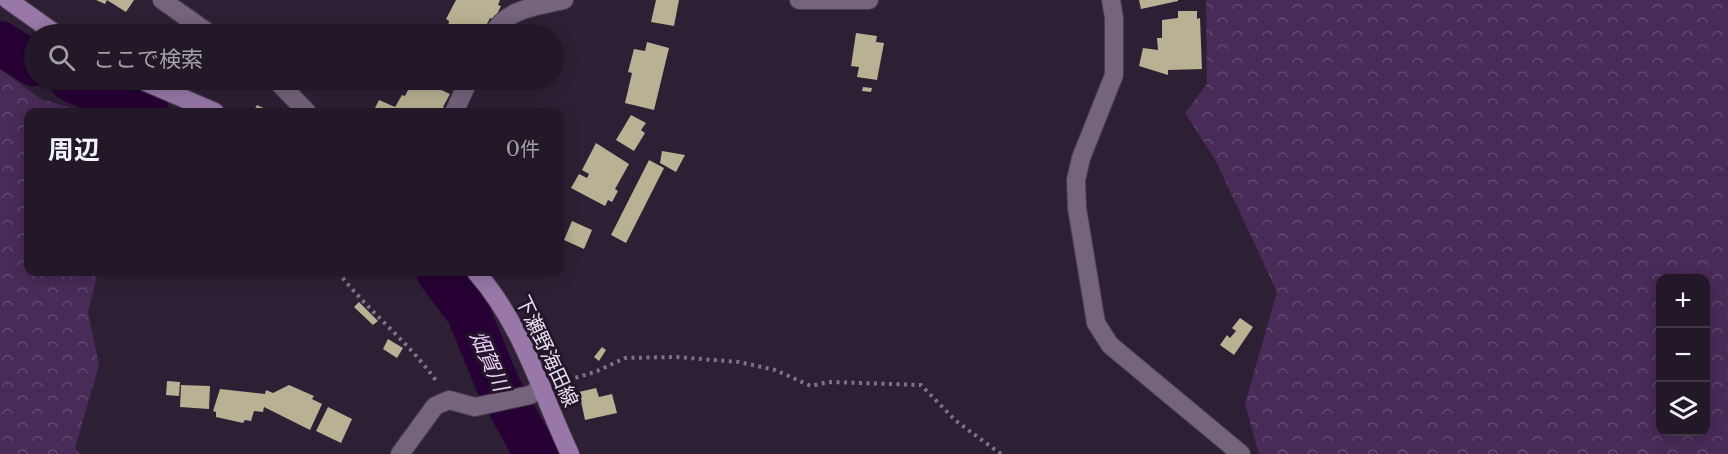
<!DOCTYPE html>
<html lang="ja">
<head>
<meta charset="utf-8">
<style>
	body { margin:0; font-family:"Libre Baskerville","Noto Sans JP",serif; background:#2e2533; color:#f1f3f6 }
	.controls { position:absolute; right:18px; bottom:18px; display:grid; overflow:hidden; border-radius:12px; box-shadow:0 3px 15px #0003 }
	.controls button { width:54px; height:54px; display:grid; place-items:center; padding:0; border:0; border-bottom:2px solid #3f3744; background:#221827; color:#f1f3f6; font:30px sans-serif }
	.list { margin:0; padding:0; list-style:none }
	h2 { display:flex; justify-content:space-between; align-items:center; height:78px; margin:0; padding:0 24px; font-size:26px }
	h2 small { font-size:20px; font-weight:400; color:#a2a0a7 }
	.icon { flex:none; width:33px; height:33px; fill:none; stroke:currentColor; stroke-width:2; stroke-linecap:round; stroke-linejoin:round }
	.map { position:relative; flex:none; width:1728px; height:454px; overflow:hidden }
	.search { position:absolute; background:#221827; box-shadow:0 3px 15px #0003; left:24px; top:24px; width:540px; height:66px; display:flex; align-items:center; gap:15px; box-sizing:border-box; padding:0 21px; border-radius:33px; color:#a2a0a7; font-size:22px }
	.panel { position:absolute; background:#221827; box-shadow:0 3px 15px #0003; left:24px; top:108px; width:540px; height:168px; border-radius:12px }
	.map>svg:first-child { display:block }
</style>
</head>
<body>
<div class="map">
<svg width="1728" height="454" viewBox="0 0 1728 454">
	<defs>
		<pattern id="forest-crowns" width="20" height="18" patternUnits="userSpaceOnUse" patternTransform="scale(1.5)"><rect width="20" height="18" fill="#492b57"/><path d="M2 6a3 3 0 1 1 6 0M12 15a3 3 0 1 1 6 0" fill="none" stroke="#63496f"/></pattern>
	</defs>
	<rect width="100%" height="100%" fill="#2d2034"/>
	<g fill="url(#forest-crowns)" fill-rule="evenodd">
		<path d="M 1206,0 L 1728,0 L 1728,454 L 1259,454 L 1245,404 L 1277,292 L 1216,161 L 1185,113 L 1207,84 ZM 1660,278 L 1706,278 L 1706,432 L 1660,432 Z"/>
		<path d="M 0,69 L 41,99 L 86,112 L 28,112 L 28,272 L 98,272 L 88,312 L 99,365 L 75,448 L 80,454 L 0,454 Z"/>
	</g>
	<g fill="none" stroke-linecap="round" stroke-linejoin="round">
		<g stroke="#270135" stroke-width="44">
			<path d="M 0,43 L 34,64"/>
			<path d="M 71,80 L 147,112"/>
			<path d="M 438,272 L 468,312 L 498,385 L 536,454"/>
		</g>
	</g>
	<g fill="#b8b193">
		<path d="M 96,0 L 134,0 L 126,12 L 107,0 L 105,4 Z"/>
		<path d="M 456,0 L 500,0 L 498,5 L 501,6 L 494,20 L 490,18 L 482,34 L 447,34 L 449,21 L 446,19 Z"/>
		<path d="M 656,0 L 679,0 L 674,26 L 651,22 Z"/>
		<path d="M 1139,0 L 1178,0 L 1178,1 L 1141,9 Z"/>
		<path d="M 1178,11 L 1197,11 L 1197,19 L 1200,18 L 1202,69 L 1168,70 L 1168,75 L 1139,66 L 1143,48 L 1158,50 L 1157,38 L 1162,38 L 1162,20 L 1178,18 Z"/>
		<path d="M 856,33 L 877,36 L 876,42 L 884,43 L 877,80 L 857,77 L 859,67 L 851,66 Z"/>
		<path d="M 647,42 L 669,48 L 654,110 L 625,103 L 632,73 L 628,72 L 634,49 L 645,51 Z"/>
		<path d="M 413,80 L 420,80 L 450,94 L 443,107 L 447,110 L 446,112 L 373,112 L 379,100 L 395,107 L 402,95 L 405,96 Z"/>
		<path d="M 442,80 L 459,80 L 456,86 Z"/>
		<path d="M 863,87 L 872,88 L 871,92 L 862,91 Z"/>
		<path d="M 257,105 L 272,112 L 253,112 Z"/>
		<path d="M 631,115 L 646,123 L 641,130 L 645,133 L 634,151 L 616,140 Z"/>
		<path d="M 596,143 L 629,164 L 615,189 L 618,191 L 612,202 L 608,200 L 605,206 L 571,188 L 579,174 L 587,178 L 589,174 L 582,170 Z"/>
		<path d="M 662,151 L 685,155 L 676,172 L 660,163 Z"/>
		<path d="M 649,160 L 664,168 L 626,243 L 611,235 Z"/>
		<path d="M 572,221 L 592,230 L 584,249 L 564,240 Z"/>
		<path d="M 359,302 L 378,321 L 373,325 L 354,307 Z"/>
		<path d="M 1240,318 L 1253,327 L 1234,355 L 1220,345 L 1227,335 L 1230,338 L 1236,331 L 1232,328 Z"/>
		<path d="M 388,339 L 403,348 L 397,358 L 383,349 Z"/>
		<path d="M 602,347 L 606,350 L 599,361 L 594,357 Z"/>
		<path d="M 167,381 L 180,382 L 179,396 L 166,395 Z"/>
		<path d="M 181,385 L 210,386 L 209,409 L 180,407 Z"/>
		<path d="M 289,385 L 314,396 L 312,399 L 322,404 L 310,430 L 264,407 L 263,412 L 254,411 L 251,421 L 245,420 L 243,423 L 216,417 L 216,412 L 213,411 L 220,389 L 265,394 L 266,390 L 273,393 Z"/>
		<path d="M 596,388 L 599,397 L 612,394 L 617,413 L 585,420 L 579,392 Z"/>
		<path d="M 328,407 L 352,419 L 341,443 L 316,431 Z"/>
	</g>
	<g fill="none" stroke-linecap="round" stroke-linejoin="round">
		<defs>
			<g id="street">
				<path d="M 162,0 L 210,34"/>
				<path d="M 799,0 L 869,0"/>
				<path d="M 1111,0 L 1114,18 L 1114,75 L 1081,158 L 1076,180 L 1077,208 L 1096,323 L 1110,345 L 1241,454"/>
				<path d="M 493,34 C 507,8 538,6 564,0"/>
				<path d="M 276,80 L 307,112"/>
				<path d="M 454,112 L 469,80"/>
				<path d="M 400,454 L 435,406 L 449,400 L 475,407 L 530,395 L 542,387"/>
			</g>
			<g id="primary">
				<path d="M 8,0 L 56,34"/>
				<path d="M 141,80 L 215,112"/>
				<path d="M 476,272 C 522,324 541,392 570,454"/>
			</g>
		</defs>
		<use href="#street" stroke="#493d4e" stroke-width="20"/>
		<use href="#primary" stroke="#493d4e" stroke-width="20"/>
		<g stroke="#7f7385" stroke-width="4" stroke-dasharray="3 4.5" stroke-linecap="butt">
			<path d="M 338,272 C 368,311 408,341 437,382"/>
			<path d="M 561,382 L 595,372 L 625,358 L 676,357 L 739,362 L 775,370 L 811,386 L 828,382 L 921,385 L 956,421 L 1001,454"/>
		</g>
		<use href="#street" stroke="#74647c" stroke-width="18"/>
		<use href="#primary" stroke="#9978a9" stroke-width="18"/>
	</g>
	<g text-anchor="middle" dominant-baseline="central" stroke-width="6" stroke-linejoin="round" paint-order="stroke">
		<g font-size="20" fill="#e9e0ee" stroke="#24162a">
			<text transform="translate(547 351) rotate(65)">下瀬野海田線</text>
		</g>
		<g font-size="21" font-style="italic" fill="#edd2fa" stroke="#24162a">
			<text transform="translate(489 361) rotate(66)">畑賀川</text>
		</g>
	</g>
</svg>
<div class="controls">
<button>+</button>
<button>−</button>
<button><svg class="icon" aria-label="layers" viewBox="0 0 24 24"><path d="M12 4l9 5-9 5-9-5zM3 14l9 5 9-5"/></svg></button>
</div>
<div class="search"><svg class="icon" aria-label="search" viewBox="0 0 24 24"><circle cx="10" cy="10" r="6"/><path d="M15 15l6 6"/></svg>ここで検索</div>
<section class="panel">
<h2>周辺<small>0件</small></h2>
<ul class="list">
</ul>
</section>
</div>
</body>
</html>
